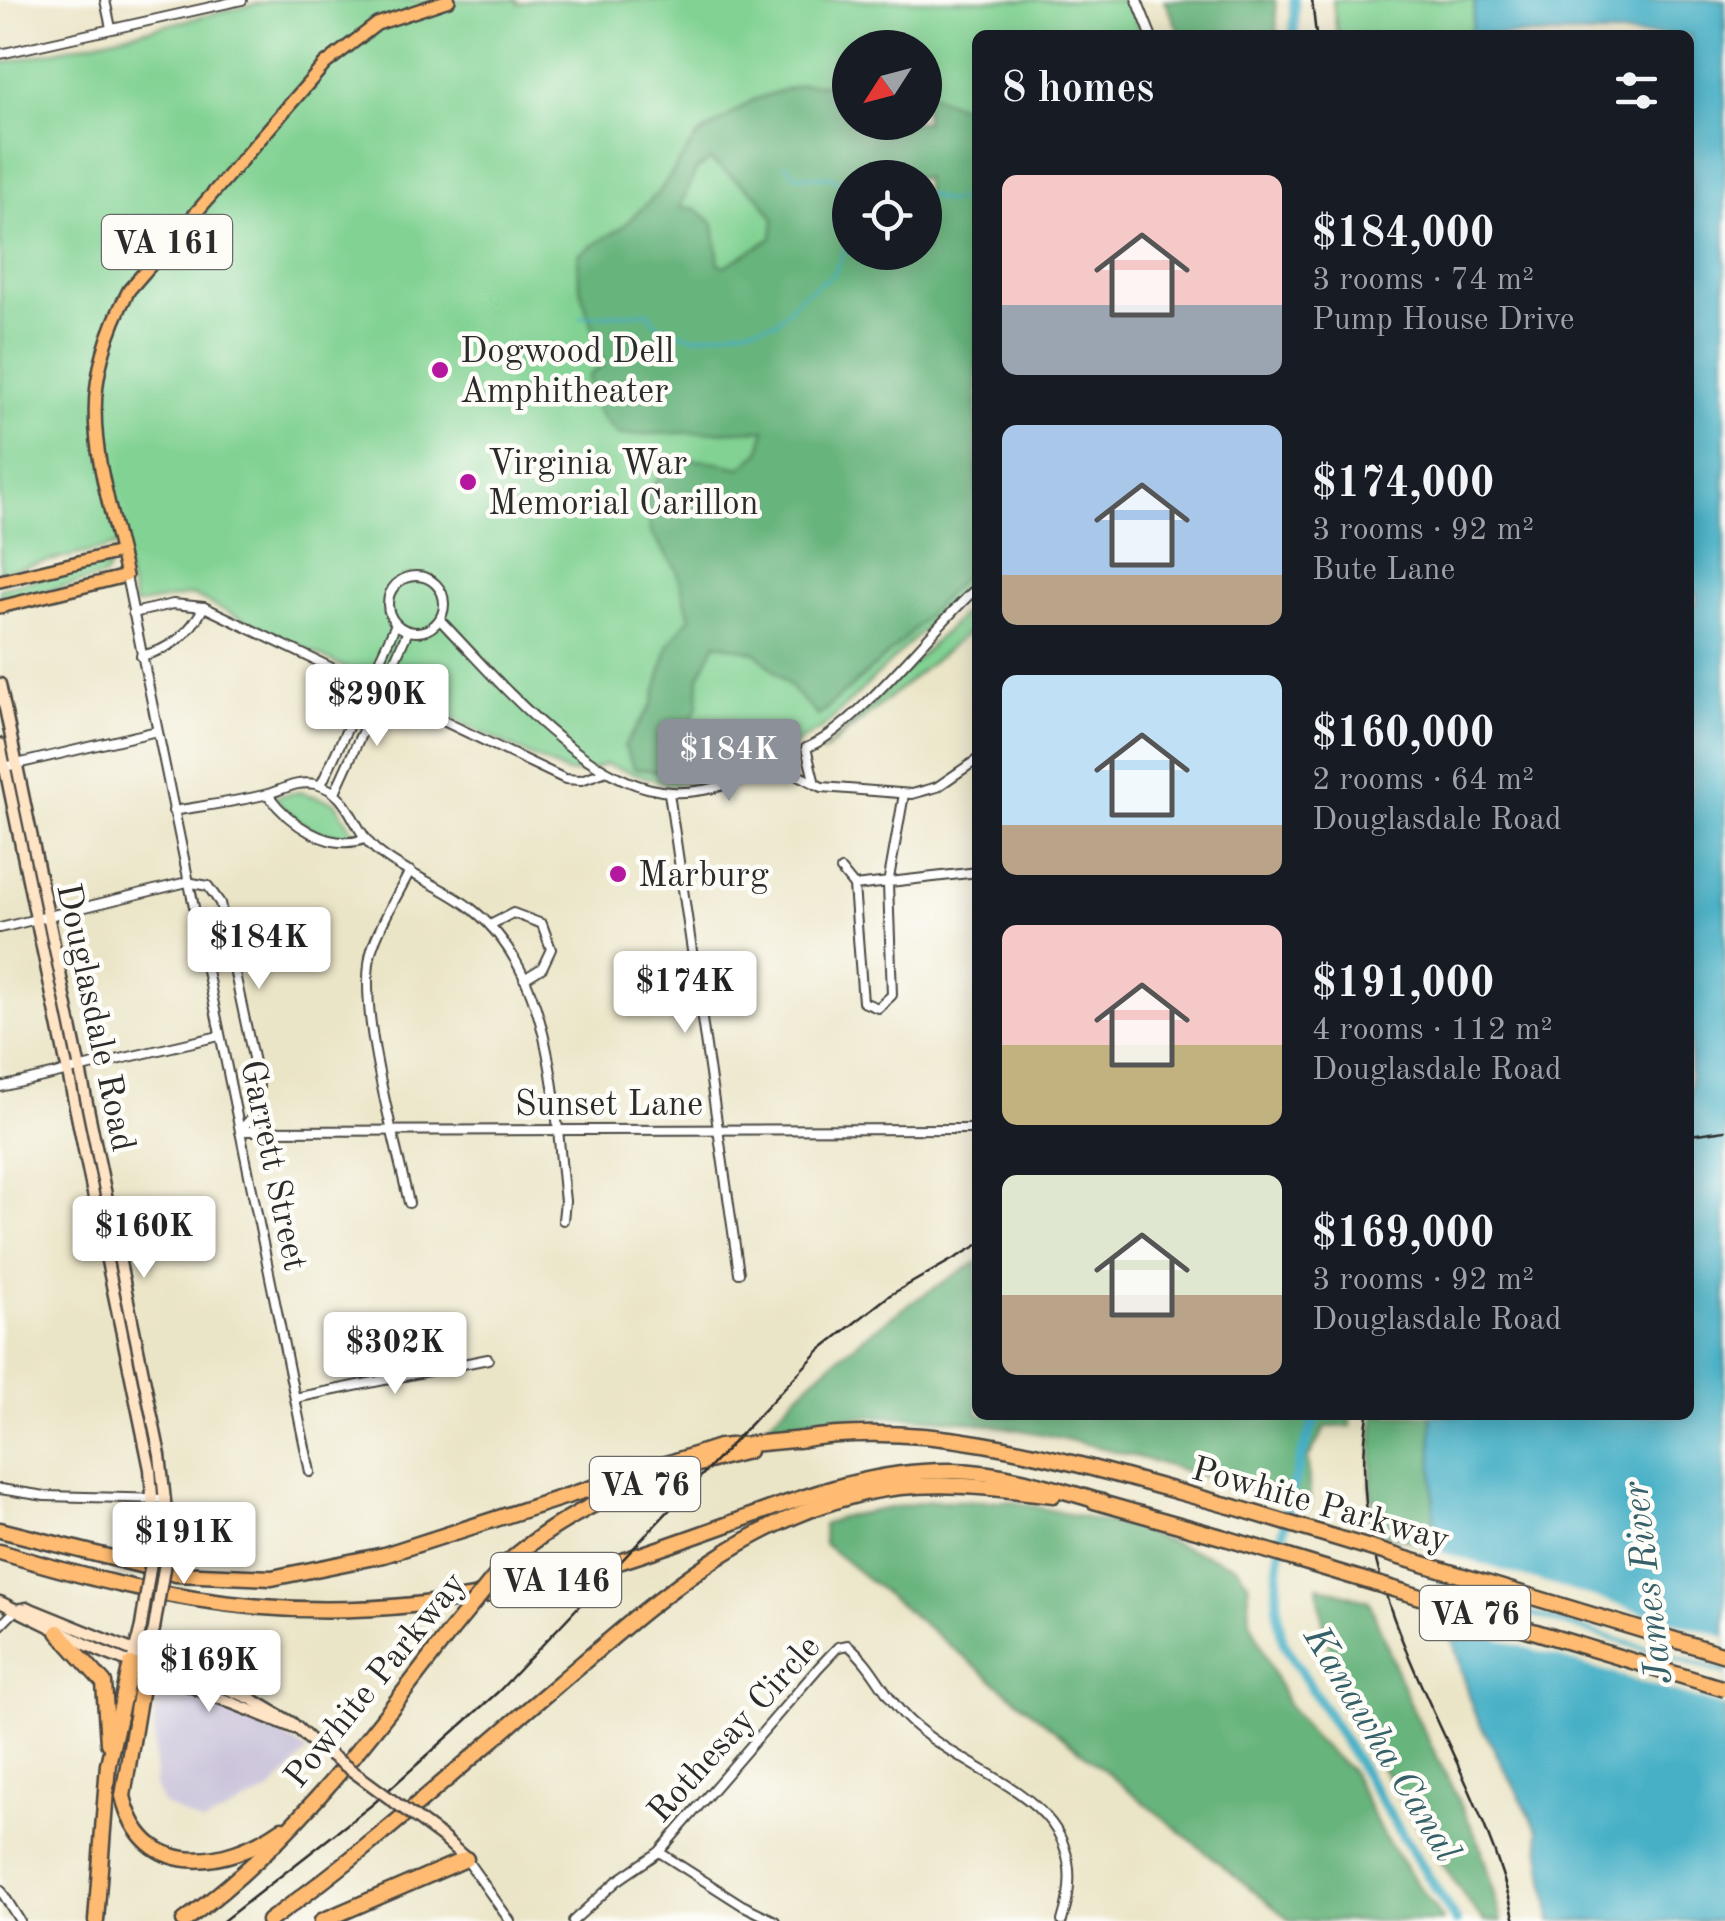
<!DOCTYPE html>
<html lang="en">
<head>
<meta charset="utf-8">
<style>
  :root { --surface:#171b24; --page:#242831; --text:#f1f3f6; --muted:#9ea1a6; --accent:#8c9099 }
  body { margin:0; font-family:"Old Standard TT",serif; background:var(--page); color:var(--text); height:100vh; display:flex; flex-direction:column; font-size:38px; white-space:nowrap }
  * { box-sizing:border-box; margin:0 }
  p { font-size:32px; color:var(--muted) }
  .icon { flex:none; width:55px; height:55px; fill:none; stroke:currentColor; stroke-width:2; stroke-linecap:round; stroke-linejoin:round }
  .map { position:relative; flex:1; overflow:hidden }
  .side { position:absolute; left:972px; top:30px; width:722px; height:1390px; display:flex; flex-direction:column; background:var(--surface); border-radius:15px; box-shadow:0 5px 25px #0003 }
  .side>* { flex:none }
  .needle { width:65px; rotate:234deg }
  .controls { position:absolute; left:832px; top:30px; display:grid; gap:20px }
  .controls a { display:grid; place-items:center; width:110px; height:110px; border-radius:50%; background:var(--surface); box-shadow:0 5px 25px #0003; font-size:50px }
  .price { position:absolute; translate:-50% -85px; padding:0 22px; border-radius:10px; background:#fff; color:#222; font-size:32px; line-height:65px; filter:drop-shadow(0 2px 5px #0008) }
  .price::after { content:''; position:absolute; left:50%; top:60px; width:30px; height:22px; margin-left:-15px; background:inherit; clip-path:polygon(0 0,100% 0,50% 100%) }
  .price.current { background:var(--accent); color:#fff }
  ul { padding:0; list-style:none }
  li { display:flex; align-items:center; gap:30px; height:250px; padding:0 30px }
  li span { display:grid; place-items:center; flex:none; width:280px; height:200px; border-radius:15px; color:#555 }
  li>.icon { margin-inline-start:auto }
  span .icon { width:120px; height:120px; fill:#fffc; stroke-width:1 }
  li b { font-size:42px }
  h2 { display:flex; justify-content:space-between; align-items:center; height:120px; padding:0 30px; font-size:42px }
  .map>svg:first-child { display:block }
</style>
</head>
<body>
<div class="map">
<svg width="1725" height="1921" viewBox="0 0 1725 1921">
  <rect width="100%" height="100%" fill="#fdfcf7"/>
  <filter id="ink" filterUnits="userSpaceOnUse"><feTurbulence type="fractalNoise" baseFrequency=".01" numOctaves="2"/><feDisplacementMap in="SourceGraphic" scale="20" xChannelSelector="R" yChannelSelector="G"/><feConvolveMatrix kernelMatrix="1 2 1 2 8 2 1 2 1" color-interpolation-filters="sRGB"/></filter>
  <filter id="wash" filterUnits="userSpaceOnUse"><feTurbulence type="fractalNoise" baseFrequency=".0048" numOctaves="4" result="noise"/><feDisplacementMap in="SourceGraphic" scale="40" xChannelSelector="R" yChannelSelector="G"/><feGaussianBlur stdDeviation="2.25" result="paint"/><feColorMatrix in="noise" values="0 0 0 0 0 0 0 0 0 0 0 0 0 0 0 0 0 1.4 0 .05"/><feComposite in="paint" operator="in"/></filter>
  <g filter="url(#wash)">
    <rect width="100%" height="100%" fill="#ebe5c7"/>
    <!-- industrial -->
    <polygon fill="#c7c0d9" points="161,1687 255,1718 308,1751 272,1790 203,1824 162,1804 155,1786 154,1715"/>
    <!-- green -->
    <g fill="#81d293" stroke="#567e5f" stroke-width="2.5" fill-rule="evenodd">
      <path d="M273,0H517L518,4L533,0H1128L1142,35H978L977,577L823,728L768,758L724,775L671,785L605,764L588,772L567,773L192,595L135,605L121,545L0,572V64ZM850,48H925V122H850ZM850,178H925V252H850Z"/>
      <polygon points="1333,0 1475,0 1471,35 1337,35"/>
      <polygon points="99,564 109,569 104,577 0,602 0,588"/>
      <polygon points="977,600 977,625 821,754 957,620"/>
      <path d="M299,792L335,802L357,838C322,839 296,824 274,797Z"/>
    </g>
    <!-- forest -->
    <g fill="#68b47d" stroke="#4a7054" stroke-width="2.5" fill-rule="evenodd">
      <polygon points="1164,0 1275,0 1277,35 1181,35"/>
      <path d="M802,84H850V122H925V92L977,113V562L901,643L818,716L757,653L716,643L699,677L698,707L682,735V775L634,768L624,746L652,705L669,644L690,617L677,570L651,533L645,497C678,448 690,458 741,468L760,452L765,430L619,435C598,417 590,403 588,376L602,366C597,327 573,292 579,254L621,228L660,191L695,139L753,100ZM710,160L758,196L774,219L772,238L725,266L719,264L714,224L696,209L680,207L696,170ZM850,178H925V252H850Z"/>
      <path d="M977,1262L978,1415H1351V1426L1326,1427L1308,1458L1310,1508C1132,1456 950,1388 763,1429C827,1360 896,1309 977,1262Z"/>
      <polygon points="1374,1415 1431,1415 1436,1549 1376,1531 1371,1487"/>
      <polygon points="930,1501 1010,1501 1131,1528 1236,1566 1248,1582 1250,1620 1286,1702 1315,1739 1351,1771 1382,1833 1443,1921 1291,1921 824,1544 823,1525 840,1517"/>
      <path d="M1318,1586L1369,1601L1409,1701L1480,1844L1501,1921H1484L1466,1899C1404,1805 1328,1701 1318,1586Z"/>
    </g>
    <!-- water -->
    <polygon fill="#47b0c6" stroke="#396e78" stroke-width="2.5" points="1475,0 1725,0 1725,1921 1551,1921 1538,1830 1474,1712 1436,1583 1431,1415 1690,1415 1690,613 1697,599 1690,582 1690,35 1471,35"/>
    <!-- pier -->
    <g fill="#ebe5c7">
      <polygon points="1431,1549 1725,1637 1725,1670 1431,1581"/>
      <polygon points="1432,1587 1725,1675 1725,1707 1442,1622"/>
    </g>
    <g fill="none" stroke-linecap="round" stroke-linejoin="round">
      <!-- stream -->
      <g stroke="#47b0c6" stroke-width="2.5">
        <polyline points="785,164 797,176 830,177 850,186"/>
        <polyline points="925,194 948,202 978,196"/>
        <polyline points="580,317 647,312 657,325 694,337 777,322 799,297 834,274 850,238"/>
      </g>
      <!-- canal -->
      <g stroke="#47b0c6" stroke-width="10">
        <polyline points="1294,0 1294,35"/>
        <path d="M1317,1415C1292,1473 1264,1584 1284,1644L1456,1921"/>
      </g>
    </g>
  </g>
  <g filter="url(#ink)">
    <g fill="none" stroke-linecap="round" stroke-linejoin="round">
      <defs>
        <g id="street">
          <polyline points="105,0 111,28"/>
          <polyline points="1137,0 1151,35"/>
          <polyline points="0,54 242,0"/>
          <polyline points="126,576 310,1472"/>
          <circle cx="416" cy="604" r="28"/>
          <polyline points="133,613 173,604 204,607 565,779 581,780 604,772"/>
          <path d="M440,620C496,678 586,788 672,792C709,794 743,780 775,764L822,787L912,794L937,787L978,759"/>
          <path d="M141,656C172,649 189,634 204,607"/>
          <polyline points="0,768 157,731"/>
          <path d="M815,784L806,748C857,728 930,629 978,587"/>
          <polyline points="321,785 396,624"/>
          <polyline points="335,792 408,631"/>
          <polyline points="669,793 739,1273"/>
          <polyline points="904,794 888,884 892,995 878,1008 863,1002 854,886 978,872"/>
          <path d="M268,795C289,823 327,852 365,839"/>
          <path d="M173,811C203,806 234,802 264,795C281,791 296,780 315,784C351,792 351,828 375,849C404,874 442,885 472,909C555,974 554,1106 565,1201L563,1220"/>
          <polyline points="841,870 854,886"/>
          <polyline points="490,925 513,913 542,924 551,949 542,968 524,979"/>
          <polyline points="0,928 187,882 208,886 220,903 259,1086 258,1110 240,1131"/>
          <polyline points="0,1087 219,1036"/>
          <polyline points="240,1131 978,1129"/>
          <path d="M409,1203C396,1143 355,1004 372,949C381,922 397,896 410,871"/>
          <polyline points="295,1398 488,1359"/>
          <polyline points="0,1489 45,1496 166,1499"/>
          <polyline points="0,1626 16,1610"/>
          <polyline points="659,1852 742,1905 775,1921"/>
          <polyline points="466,1859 510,1921"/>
          <polyline points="0,1889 20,1921"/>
          <path d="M573,1921L617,1881L659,1852L819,1667L838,1647L848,1645C874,1666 886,1700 911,1722C979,1784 1101,1798 1062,1921"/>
        </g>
        <g id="secondary">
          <polyline points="0,684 160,1455 169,1538"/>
          <polyline points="0,744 150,1469 155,1537"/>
          <polyline points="0,1602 98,1650 295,1728"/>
          <polyline points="16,1610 28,1608 250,1698 292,1723 309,1739"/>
          <polyline points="133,1658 141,1626"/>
          <polyline points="145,1663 154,1629"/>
          <polyline points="442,1837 466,1859"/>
        </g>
        <g id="primary">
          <polyline points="0,581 120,552"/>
          <path d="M0,607L126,576C101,463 70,400 129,290L325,64L377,24L449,0"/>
        </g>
        <g id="highway">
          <path d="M798,1440C940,1415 1098,1471 1234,1507"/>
          <polyline points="1094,1501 1225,1538"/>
          <polyline points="0,1530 176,1574 272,1578 384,1555 719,1447 804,1439"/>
          <path d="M0,1552C185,1608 324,1629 516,1589C582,1576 648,1553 712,1530C791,1502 867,1469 954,1471C1005,1472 1053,1488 1102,1502"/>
          <path d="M503,1567C568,1506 661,1471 748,1451"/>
          <polyline points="58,1632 104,1683 108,1743"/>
          <path d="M144,1669L123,1796C143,1881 225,1869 282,1829"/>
          <polyline points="96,1921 108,1764 131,1664"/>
          <path d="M184,1921C293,1842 369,1737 450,1632"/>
          <path d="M269,1921C370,1849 463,1764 558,1684C652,1604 740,1522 864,1493C928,1479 990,1487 1053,1495"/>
          <polyline points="322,1921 466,1859"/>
        </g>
      </defs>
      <!-- street casing -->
      <use href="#street" stroke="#484742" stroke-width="12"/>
      <!-- secondary casing -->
      <use href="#secondary" stroke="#484742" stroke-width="15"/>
      <!-- primary casing -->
      <use href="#primary" stroke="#484742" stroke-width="16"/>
      <!-- highway casing -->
      <use href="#highway" stroke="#484742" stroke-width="19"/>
      <!-- street -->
      <use href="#street" stroke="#fff" stroke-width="8"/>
      <!-- secondary -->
      <use href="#secondary" stroke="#ffe4c6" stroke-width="10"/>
      <!-- primary -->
      <use href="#primary" stroke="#febb71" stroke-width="11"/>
      <!-- highway -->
      <use href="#highway" stroke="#febb71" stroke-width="14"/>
      <!-- rail -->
      <g stroke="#2b2b2b" stroke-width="2.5">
        <polyline points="1312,0 1316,35"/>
        <polyline points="1690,1135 1725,1130"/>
        <path d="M1368,1415C1339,1603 1476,1747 1515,1921"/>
        <polyline points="223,1921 373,1804 499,1691 820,1350 890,1295 978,1245"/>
      </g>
      <defs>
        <g id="secondary-bridge">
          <polyline points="141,1626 155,1537"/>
          <polyline points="154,1629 169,1538"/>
          <polyline points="309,1739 442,1837"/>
        </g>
        <g id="highway-bridge">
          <polyline points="1234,1507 1725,1655"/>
          <polyline points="1225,1538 1725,1689"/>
          <polyline points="450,1632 503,1567"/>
        </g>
      </defs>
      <!-- secondary-bridge casing -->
      <use href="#secondary-bridge" stroke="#484742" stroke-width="15" stroke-linecap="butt"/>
      <!-- highway-bridge casing -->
      <use href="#highway-bridge" stroke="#484742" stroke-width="19" stroke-linecap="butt"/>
      <!-- secondary-bridge -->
      <use href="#secondary-bridge" stroke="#ffe4c6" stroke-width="10"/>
      <!-- highway-bridge -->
      <use href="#highway-bridge" stroke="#febb71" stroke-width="14"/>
    </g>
  </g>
  <!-- markers -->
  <g fill="#b5179e" stroke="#fdfcf7" stroke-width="4">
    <circle cx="440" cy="370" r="10"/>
    <circle cx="468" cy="482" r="10"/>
    <circle cx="618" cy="874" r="10"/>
  </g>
  <g text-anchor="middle" stroke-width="9" stroke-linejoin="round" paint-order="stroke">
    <!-- shield labels -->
    <g fill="#fdfcf7" stroke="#6a6a68" stroke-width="2.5">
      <rect x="102" y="215" width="130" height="54" rx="8"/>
      <rect x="590" y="1457" width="110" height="54" rx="8"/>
      <rect x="491" y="1553" width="130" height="54" rx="8"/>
      <rect x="1420" y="1586" width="110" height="54" rx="8"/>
    </g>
    <g font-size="32" font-weight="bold" fill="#2b2b2b">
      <text x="167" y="253">VA 161</text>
      <text x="645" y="1495">VA 76</text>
      <text x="556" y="1591">VA 146</text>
      <text x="1475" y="1624">VA 76</text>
    </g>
    <!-- poi labels -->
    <g font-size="35" fill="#2b2b2b" stroke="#fdfcf7" text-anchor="start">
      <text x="460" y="362">Dogwood Dell<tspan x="460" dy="40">Amphitheater</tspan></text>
      <text x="488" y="474">Virginia War<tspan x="488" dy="40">Memorial Carillon</tspan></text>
      <text x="638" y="886">Marburg</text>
    </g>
    <!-- street labels -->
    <g font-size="35" fill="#2b2b2b" stroke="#fdfcf7">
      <text transform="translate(97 1017) rotate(78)" y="12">Douglasdale Road</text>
      <text x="609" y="1115">Sunset Lane</text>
      <text transform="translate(275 1165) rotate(78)" y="12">Garrett Street</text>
      <text transform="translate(1321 1503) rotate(16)" y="12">Powhite Parkway</text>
      <text transform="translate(374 1679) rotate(-51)" y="12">Powhite Parkway</text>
      <text transform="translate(733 1728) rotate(-48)" y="12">Rothesay Circle</text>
    </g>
    <!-- water labels -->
    <g font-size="38" font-style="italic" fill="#366069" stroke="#fdfcf7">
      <text transform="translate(1646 1583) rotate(-97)" y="13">James River</text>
      <text transform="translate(1383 1743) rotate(59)" y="13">Kanawha Canal</text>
    </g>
  </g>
</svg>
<div class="controls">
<a><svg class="needle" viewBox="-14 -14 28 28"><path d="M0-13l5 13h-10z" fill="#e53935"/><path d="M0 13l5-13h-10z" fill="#9ea1a6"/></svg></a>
<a><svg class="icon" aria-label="locate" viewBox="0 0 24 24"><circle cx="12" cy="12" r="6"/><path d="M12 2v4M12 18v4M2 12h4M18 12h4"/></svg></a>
</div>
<b class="price" style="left:377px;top:749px">$290K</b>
<b class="price current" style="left:729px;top:804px">$184K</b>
<b class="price" style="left:259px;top:992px">$184K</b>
<b class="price" style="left:685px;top:1036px">$174K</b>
<b class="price" style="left:144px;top:1281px">$160K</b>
<b class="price" style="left:395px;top:1397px">$302K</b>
<b class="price" style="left:184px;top:1587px">$191K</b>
<b class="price" style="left:209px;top:1715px">$169K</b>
<section class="side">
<h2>8 homes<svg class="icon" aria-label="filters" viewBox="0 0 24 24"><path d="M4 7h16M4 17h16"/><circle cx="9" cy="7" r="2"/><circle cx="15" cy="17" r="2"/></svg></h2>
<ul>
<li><span style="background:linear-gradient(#f6c9c9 65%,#9aa5b1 0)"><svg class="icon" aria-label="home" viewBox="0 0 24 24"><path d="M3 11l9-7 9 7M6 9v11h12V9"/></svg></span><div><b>$184,000</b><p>3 rooms · 74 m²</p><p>Pump House Drive</p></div></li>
<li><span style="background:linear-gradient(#a9c7e8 75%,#b9a48a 0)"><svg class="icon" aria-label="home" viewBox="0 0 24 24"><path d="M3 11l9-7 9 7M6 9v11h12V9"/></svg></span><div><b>$174,000</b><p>3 rooms · 92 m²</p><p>Bute Lane</p></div></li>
<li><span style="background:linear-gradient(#bfe0f5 75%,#b9a48a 0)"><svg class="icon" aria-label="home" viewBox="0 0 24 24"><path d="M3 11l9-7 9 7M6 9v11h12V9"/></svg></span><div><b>$160,000</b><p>2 rooms · 64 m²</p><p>Douglasdale Road</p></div></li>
<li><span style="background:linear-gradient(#f6c9c9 60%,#c2b280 0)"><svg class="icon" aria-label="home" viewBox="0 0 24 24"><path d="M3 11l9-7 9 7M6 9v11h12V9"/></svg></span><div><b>$191,000</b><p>4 rooms · 112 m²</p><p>Douglasdale Road</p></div></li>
<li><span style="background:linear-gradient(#dfe7d0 60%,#b9a48a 0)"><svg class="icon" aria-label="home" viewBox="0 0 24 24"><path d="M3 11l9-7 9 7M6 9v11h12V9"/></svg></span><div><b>$169,000</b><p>3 rooms · 92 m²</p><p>Douglasdale Road</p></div></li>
</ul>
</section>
</div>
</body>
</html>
